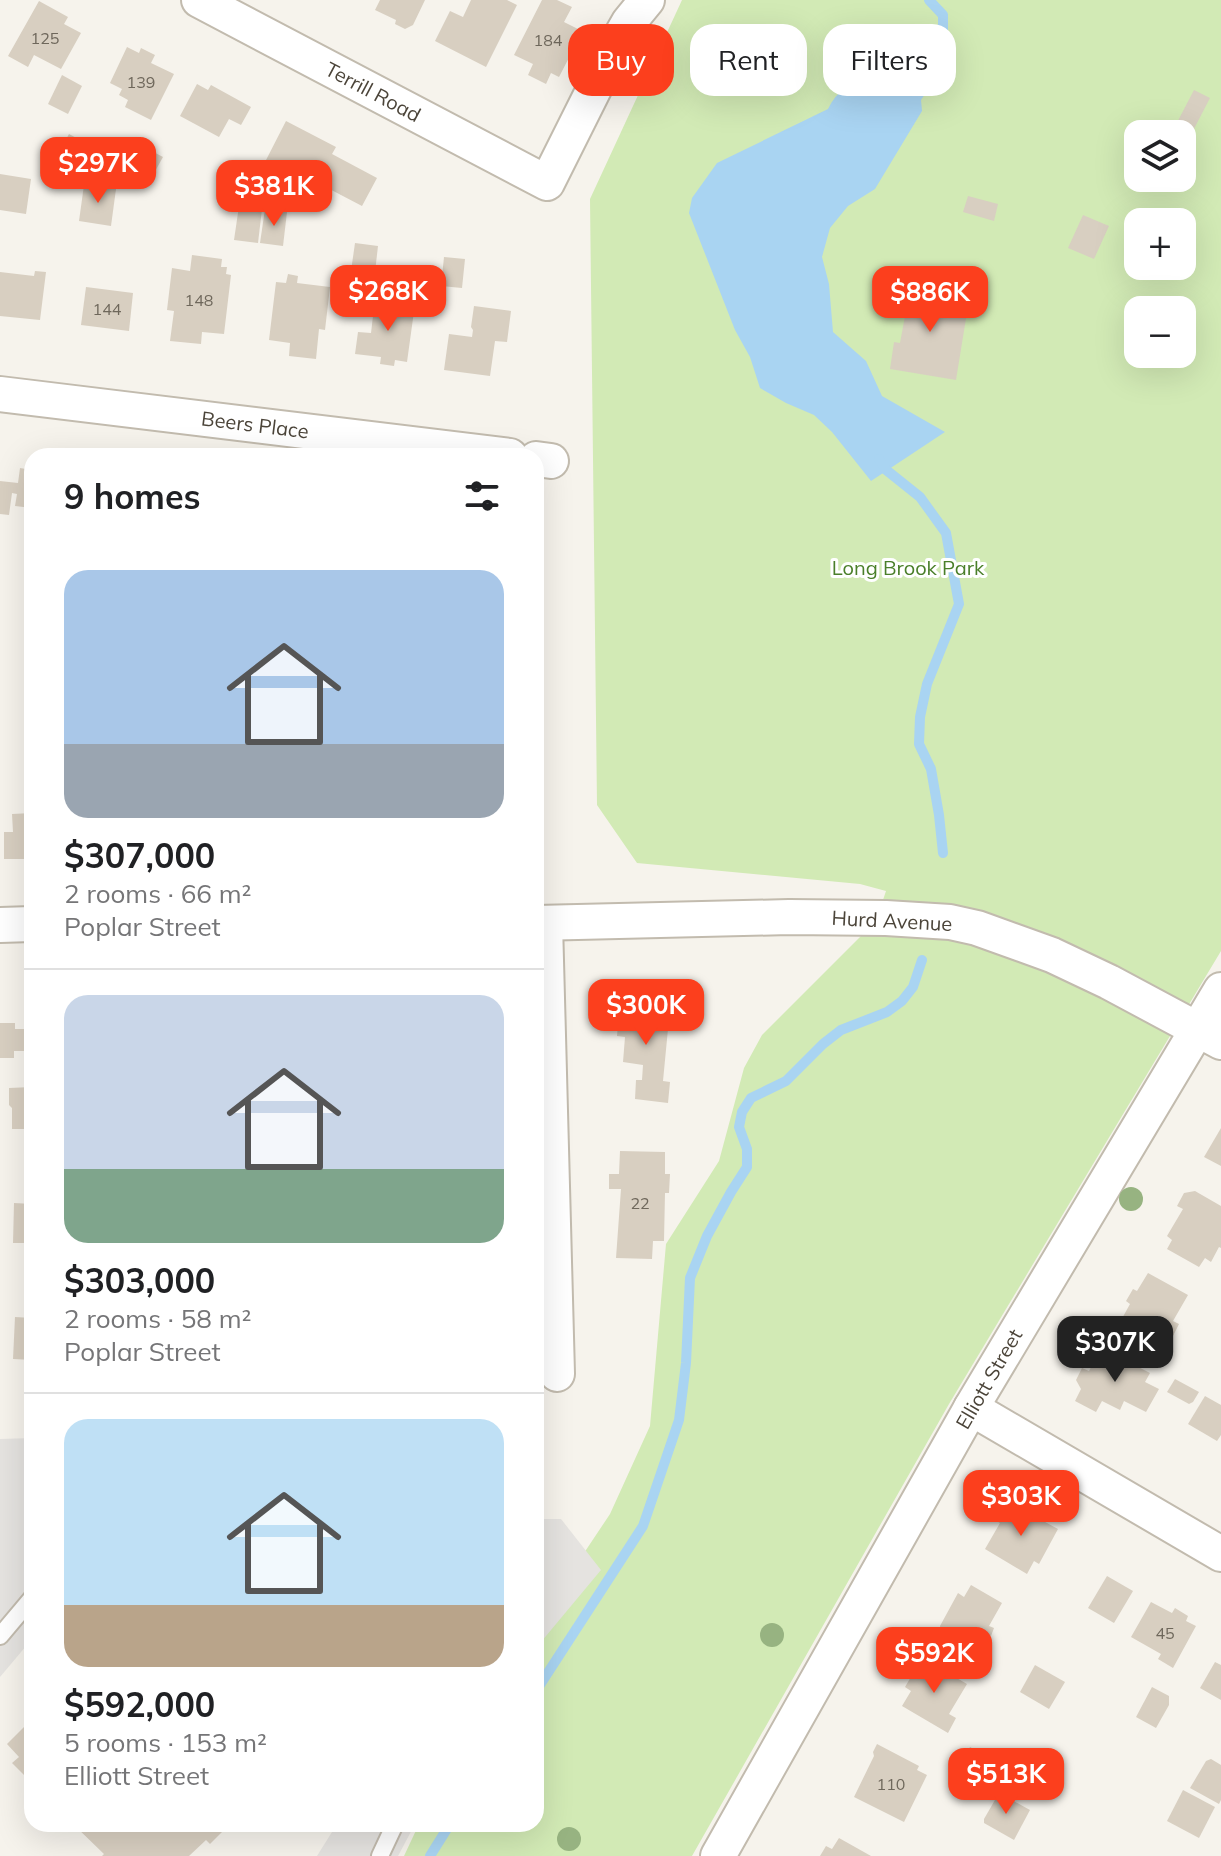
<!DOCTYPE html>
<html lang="en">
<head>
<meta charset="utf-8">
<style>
  :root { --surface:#fff; --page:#f6f6f6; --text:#202124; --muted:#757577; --line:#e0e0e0; --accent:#fc3f1d }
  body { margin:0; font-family:Mulish,sans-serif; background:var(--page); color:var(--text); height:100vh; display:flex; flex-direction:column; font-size:30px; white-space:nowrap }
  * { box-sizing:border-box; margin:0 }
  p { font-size:26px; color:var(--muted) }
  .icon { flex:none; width:44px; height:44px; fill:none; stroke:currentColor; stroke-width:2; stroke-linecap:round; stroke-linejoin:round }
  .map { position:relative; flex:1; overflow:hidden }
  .side { position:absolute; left:24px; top:448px; width:520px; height:1384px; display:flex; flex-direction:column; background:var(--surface); border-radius:24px; box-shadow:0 8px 32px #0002 }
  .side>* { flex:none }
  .top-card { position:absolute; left:568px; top:24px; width:532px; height:72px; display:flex; gap:16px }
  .tools { position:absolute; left:1124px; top:120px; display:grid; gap:16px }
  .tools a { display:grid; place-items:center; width:72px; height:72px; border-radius:16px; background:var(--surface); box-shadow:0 8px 32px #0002; font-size:40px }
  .price { position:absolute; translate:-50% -68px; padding:0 18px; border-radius:16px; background:var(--accent); color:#fff; font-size:26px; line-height:52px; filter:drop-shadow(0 2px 4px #0008) }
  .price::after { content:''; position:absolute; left:50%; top:48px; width:24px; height:18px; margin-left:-12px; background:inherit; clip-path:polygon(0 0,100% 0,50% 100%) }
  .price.selected { background:#222; color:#fff }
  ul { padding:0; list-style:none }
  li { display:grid; align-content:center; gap:16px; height:424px; padding:0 40px }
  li+li { border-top:2px solid var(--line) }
  li span { display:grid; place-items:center; height:248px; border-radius:24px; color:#555 }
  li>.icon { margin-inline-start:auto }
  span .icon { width:144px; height:144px; fill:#fffc; stroke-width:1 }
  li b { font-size:34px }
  h2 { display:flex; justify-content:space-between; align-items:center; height:96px; padding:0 40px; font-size:34px }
  .tag { padding:0 28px; border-radius:24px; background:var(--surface); box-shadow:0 8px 32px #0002; font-size:28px; line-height:72px }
  .tag.selected { background:var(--accent); color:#fff }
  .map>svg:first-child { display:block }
</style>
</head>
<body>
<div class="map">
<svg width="1221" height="1856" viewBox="0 0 1221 1856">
  <rect width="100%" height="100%" fill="#f6f3ec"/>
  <!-- green -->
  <path fill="#d2eab5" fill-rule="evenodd" d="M682,0H1221V951L949,1404L692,1856H404L419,1824H536V1625L610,1514L650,1426L666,1244L719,1161L744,1068L762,1035L876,921L886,891L860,884L637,863L597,805L590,199ZM1138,134H1182V178H1138ZM1138,222H1182V266H1138ZM1138,310H1182V354H1138Z"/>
  <!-- parking -->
  <g fill="#e5e3e0">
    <polygon points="32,1438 32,1639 0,1677 0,1439"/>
    <polygon points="536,1519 561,1519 601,1570 536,1648"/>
    <polygon points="337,1824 415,1824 398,1856 317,1856"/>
  </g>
  <!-- water -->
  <path fill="#a9d4f2" d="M919,66L939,73L921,100L922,111L875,189L848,206L830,228L822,257L829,284L833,332L866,361L882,396L945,432L871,481L832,432L814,415L786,403L760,388L750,357L735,330L689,213L692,198L717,163L828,109C845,74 884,70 919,66Z"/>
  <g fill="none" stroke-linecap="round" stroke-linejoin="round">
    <!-- stream -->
    <g stroke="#a9d4f2" stroke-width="10">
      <polyline points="921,79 943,43 943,15 929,0"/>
      <polyline points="879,459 885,469 920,497 946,533 959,604 927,684 920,717 919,744 931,769 939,815 943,853"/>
      <polyline points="536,1691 643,1526 679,1420 686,1363 690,1278 707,1236 731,1192 747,1167 747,1149 739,1127 742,1112 751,1098 786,1081 823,1044 841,1030 887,1012 902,1001 913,987 922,960"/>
      <polyline points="430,1856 450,1824"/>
    </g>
  </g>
  <!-- building -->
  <g fill="#d8cfc1">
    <polygon points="380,0 425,0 413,25 405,29 395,24 396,20 375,10"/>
    <polygon points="471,0 507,0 517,5 486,67 435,41 450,11 463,17"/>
    <polygon points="542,0 557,0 572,7 564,22 578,29 569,48 573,50 559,77 551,73 546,84 528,75 533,64 514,55"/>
    <polygon points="39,1 68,17 64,24 81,33 61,69 34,55 28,67 8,56"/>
    <polygon points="127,47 139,53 141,48 155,55 151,63 174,74 151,120 125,107 128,100 119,95 122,89 110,83"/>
    <polygon points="62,75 82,86 68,114 48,104"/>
    <polygon points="197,84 208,90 211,85 251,107 241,125 229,119 219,137 180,116"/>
    <polygon points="1194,90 1210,98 1182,152 1182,134 1171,134"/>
    <polygon points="286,121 336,147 332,154 377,178 362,206 318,183 315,188 265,162"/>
    <polygon points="69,134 86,143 71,171 54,162"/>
    <polygon points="144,147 163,157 148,184 130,175"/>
    <polygon points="0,174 31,179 26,214 0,210"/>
    <polygon points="84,185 116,189 111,226 79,221"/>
    <polygon points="968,196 998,204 994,221 963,212"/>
    <polygon points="239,206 262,209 258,243 234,240"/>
    <polygon points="265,209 287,212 283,246 260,243"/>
    <polygon points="1083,215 1109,226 1094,259 1068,248"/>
    <polygon points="355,243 378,246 374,281 350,278"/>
    <polygon points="192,255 222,259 221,267 227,267 226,274 231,275 224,334 202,332 201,344 170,341 174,311 167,310 172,268 190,271"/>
    <polygon points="444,257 465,259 462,288 441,286"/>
    <polygon points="35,271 46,272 40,320 0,316 0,272 34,276"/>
    <polygon points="288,274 298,276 297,283 330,287 325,330 319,329 316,359 289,356 290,343 269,340 276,282 286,283"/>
    <polygon points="86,287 133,293 129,331 81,325"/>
    <polygon points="903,288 969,300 956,380 890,369 894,342 900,343 905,316 898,315"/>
    <polygon points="375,299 415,304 407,362 395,360 394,366 380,364 381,357 355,354 358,332 371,333"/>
    <polygon points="474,306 511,311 507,342 495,341 490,376 444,370 449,334 472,337 473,330 471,327"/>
    <polygon points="20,468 32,470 32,508 15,506 17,494 12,493 9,515 0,514 0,481 18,483"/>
    <polygon points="32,813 32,859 4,859 4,832 13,832 12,814"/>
    <polygon points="620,1003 670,1008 663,1081 670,1082 668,1103 635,1099 636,1080 642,1080 643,1065 623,1062 625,1037 617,1036"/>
    <polygon points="27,1009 32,1009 32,1051 14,1051 14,1058 0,1058 0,1023 15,1023 15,1029 27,1029"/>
    <polygon points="32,1087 32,1129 12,1129 12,1108 9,1105 9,1088"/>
    <polygon points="1221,1128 1221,1166 1204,1157"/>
    <polygon points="620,1151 665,1152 665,1174 670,1174 669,1193 665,1193 664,1241 653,1241 652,1259 616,1258 621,1189 609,1189 609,1174 619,1174"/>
    <polygon points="1195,1191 1221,1206 1221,1248 1219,1247 1211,1262 1205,1258 1199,1267 1167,1249 1172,1240 1167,1236 1183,1209 1177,1206 1184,1193"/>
    <polygon points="14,1203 32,1204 32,1243 13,1243"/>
    <polygon points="1148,1273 1188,1295 1173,1321 1179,1324 1172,1338 1166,1335 1160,1346 1154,1343 1148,1355 1128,1344 1134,1332 1119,1324 1130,1304 1126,1301 1133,1289 1137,1291"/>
    <polygon points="15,1317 32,1318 32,1360 13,1359"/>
    <polygon points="1101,1348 1150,1373 1145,1382 1159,1389 1146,1412 1124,1401 1120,1410 1102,1401 1096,1412 1075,1401 1081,1389 1076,1380 1082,1368 1089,1371"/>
    <polygon points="1175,1379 1199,1392 1193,1402 1189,1404 1167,1392"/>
    <polygon points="1205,1396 1221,1405 1221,1435 1217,1441 1188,1424"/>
    <polygon points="1012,1504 1058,1529 1039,1564 1034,1561 1027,1574 985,1549 1000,1523 995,1520 1003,1506"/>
    <polygon points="1107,1576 1133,1591 1114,1623 1088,1608"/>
    <polygon points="971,1585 1002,1603 989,1626 994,1628 991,1636 986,1633 976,1651 941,1631 940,1626 958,1593 964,1597"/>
    <polygon points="1151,1602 1172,1613 1175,1608 1188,1616 1186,1621 1196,1626 1173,1668 1158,1659 1161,1654 1131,1637"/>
    <polygon points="922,1658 967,1684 949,1714 956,1718 948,1733 902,1706 911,1691 905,1687"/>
    <polygon points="1215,1662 1221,1665 1221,1700 1200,1688"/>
    <polygon points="1035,1665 1065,1682 1049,1709 1020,1692"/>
    <polygon points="1152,1687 1169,1696 1169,1705 1156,1728 1136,1717"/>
    <polygon points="32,1719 32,1783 12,1763 19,1757 7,1744"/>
    <polygon points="877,1744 919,1766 917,1770 927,1775 904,1822 854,1797 874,1756 873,1752"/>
    <polygon points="970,1747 997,1762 988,1779 960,1764"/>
    <polygon points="1211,1759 1221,1765 1221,1800 1219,1804 1190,1788 1206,1761"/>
    <polygon points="1183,1790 1215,1807 1199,1838 1167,1821"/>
    <polygon points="999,1793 1030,1810 1014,1840 984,1823 984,1819"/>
    <polygon points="73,1824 230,1824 210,1844 206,1840 189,1856 102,1856 104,1854"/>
    <polygon points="839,1838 871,1856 820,1856 826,1846 832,1849"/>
  </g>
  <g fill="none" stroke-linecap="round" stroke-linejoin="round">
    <defs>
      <g id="lane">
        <polyline points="0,1636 32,1598"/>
        <polyline points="380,1856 395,1824"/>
      </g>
      <g id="street">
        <polyline points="199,0 547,183 617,43 629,22 647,0"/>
        <polyline points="0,394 510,456"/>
        <polyline points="536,459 551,461"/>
        <polyline points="536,923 789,917 886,918 950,922 977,928 1052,955 1109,982 1221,1042"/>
        <polyline points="545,923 557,1374"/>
        <polyline points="0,925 32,924"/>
        <polyline points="971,1408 1221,1554"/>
        <polyline points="718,1856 971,1408 1221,990"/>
      </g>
    </defs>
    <!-- lane casing -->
    <use href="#lane" stroke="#c2bbae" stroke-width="20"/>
    <!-- street casing -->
    <use href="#street" stroke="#c2bbae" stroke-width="38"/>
    <!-- lane -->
    <use href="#lane" stroke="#fff" stroke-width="16"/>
    <!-- street -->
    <use href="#street" stroke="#fff" stroke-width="34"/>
  </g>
  <!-- trees -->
  <g fill="#97b381">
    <circle cx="1131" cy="1199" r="12"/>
    <circle cx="772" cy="1635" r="12"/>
    <circle cx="569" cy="1839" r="12"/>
  </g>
  <g text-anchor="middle" stroke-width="6" stroke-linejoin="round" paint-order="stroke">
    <!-- number labels -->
    <g font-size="16" fill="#6e675b">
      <text x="45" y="44">125</text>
      <text x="548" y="46">184</text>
      <text x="141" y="88">139</text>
      <text x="199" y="306">148</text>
      <text x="107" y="315">144</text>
      <text x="640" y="1209">22</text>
      <text x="1165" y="1639">45</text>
      <text x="891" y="1790">110</text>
    </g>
    <!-- street labels -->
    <g font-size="20" fill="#4b4439" stroke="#fff">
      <text transform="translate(373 92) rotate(28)" y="7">Terrill Road</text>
      <text transform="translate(255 425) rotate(7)" y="7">Beers Place</text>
      <text transform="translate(892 921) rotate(3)" y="7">Hurd Avenue</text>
      <text transform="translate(989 1379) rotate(-60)" y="7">Elliott Street</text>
    </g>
    <!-- park labels -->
    <g font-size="20" fill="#4a7f2a" stroke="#fff">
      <text x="908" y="575">Long Brook Park</text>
    </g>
  </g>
</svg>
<div class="tools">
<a><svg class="icon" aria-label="layers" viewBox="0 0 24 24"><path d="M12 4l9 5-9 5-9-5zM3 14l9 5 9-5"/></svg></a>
<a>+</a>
<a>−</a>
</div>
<b class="price" style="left:98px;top:205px">$297K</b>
<b class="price" style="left:274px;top:228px">$381K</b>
<b class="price" style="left:388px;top:333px">$268K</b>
<b class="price" style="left:930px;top:334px">$886K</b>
<b class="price" style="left:646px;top:1047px">$300K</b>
<b class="price selected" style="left:1115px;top:1384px">$307K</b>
<b class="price" style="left:1021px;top:1538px">$303K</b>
<b class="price" style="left:934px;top:1695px">$592K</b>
<b class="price" style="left:1006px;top:1816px">$513K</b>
<div class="top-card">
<a class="tag selected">Buy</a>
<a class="tag">Rent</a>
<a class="tag">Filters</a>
</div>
<section class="side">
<h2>9 homes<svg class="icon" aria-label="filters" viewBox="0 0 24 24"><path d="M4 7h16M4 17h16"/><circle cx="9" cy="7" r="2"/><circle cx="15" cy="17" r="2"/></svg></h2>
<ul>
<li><span style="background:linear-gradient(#a9c7e8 70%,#9aa5b1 0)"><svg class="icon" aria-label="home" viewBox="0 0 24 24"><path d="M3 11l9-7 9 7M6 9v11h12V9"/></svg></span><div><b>$307,000</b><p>2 rooms · 66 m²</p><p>Poplar Street</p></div></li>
<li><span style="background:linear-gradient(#c9d6e8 70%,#7fa58c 0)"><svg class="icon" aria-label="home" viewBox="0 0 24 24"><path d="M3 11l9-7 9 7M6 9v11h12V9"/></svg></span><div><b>$303,000</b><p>2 rooms · 58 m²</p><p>Poplar Street</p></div></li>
<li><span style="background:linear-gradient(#bfe0f5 75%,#b9a48a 0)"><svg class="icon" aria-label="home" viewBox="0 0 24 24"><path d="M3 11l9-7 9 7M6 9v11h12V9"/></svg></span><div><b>$592,000</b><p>5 rooms · 153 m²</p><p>Elliott Street</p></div></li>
</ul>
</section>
</div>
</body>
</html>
